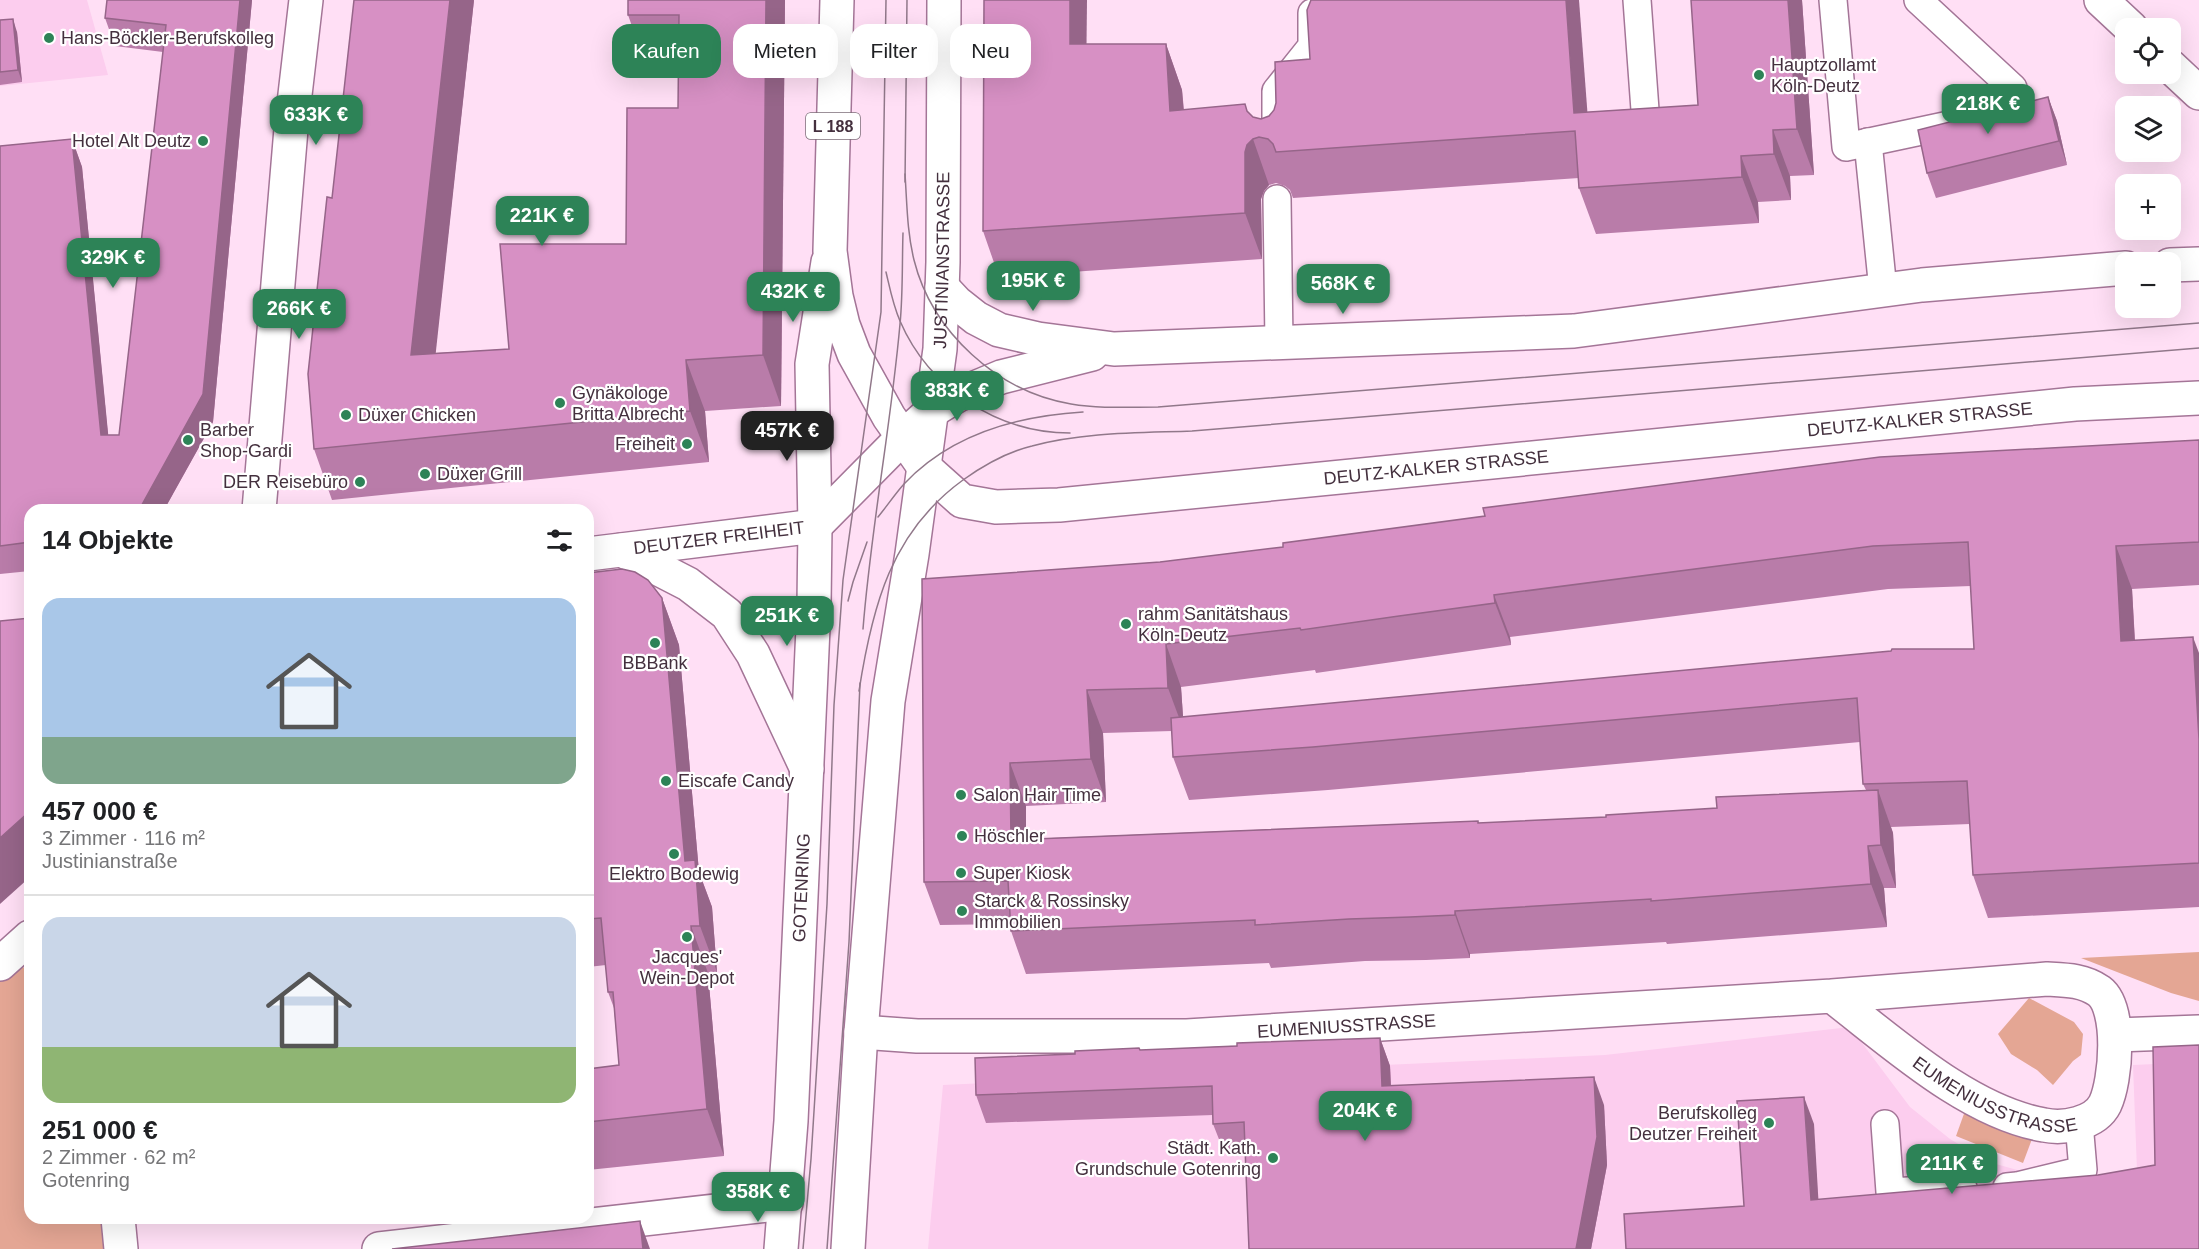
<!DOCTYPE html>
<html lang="de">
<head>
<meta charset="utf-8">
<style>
  :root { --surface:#fff; --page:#f2f2f2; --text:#202124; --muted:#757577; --line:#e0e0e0; --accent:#2d8357 }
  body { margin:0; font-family:Helvetica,sans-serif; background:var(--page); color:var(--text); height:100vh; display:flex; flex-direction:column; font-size:22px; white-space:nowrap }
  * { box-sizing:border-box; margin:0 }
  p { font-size:20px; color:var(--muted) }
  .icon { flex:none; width:33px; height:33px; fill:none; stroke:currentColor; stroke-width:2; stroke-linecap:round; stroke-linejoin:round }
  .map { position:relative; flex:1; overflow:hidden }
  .drawer { position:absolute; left:24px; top:504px; width:570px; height:720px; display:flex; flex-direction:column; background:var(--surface); border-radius:18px; box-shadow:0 6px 24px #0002 }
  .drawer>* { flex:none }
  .guide { position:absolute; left:612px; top:24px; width:570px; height:54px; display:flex; gap:12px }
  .fabs { position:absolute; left:2115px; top:18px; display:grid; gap:12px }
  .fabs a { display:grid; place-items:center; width:66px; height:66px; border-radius:12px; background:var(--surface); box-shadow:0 6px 24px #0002; font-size:30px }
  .price { position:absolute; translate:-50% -51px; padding:0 14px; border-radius:12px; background:var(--accent); color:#fff; font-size:20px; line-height:39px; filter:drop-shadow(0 2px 3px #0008) }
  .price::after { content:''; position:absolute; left:50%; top:36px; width:18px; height:14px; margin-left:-9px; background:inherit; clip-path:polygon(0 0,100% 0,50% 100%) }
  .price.active { background:#222; color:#fff }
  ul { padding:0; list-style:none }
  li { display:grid; align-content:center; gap:12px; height:318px; padding:0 18px }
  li+li { border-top:2px solid var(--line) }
  li span { display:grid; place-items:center; height:186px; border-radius:18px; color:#555 }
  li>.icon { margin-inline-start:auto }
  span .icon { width:108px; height:108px; fill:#fffc; stroke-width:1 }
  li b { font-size:26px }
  h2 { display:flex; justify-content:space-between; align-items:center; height:72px; padding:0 18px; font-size:26px }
  .chip { padding:0 21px; border-radius:18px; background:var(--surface); box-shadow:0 6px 24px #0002; font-size:21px; line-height:54px }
  .chip.active { background:var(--accent); color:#fff }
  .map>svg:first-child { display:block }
</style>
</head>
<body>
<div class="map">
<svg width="2199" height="1249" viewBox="0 0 2199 1249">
  <rect width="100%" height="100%" fill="#ffdff5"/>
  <!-- built -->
  <g fill="#fccdee">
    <polygon points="0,0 87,0 108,75 0,86"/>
    <polygon points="1850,1027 1910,1107 1950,1139 1989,1162 2038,1176 2096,1175 2137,1171 2133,1065 2199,1062 2199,1249 928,1249 943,1085 1605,1055"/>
  </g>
  <!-- green -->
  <g fill="#e4a694">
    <polygon points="2199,952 2199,1001 2171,993 2081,958"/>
    <polygon points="21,966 30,971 30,1218 104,1218 104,1249 0,1249 0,978"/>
    <polygon points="2029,998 2074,1022 2083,1034 2081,1055 2073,1061 2053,1085 2037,1070 2011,1054 1998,1034"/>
    <polygon points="1965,1111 2032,1139 2023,1163 1956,1136"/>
  </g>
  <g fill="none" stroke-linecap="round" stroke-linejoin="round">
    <defs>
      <g id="service">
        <polyline points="1637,0 1645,110"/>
        <polyline points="1833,0 1846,147 1954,124"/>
        <polyline points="1918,0 2013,88 2020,110 1991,116"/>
        <polyline points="1276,139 1276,91 1312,46 1312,13"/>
        <polyline points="1868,142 1883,290"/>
        <polyline points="1277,199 1279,343"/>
        <polyline points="1885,1124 1890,1192 1963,1188"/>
        <polyline points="2007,1187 2017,1186 2083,1170 2079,1123"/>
      </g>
      <g id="minor">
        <polyline points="2101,0 2131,28"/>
        <polyline points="2170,66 2199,93"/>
        <polyline points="259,510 291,129 306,0"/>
        <polyline points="622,550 688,584 727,614 753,654 807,769"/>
        <path id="s1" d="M588,554L815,526"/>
        <polyline points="0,964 30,937"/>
        <path id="s2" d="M861,1032L917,1036H1187L1832,996C1892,1042 1968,1112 2044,1125C2063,1129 2095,1124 2105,1104C2116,1081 2122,1008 2099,991C2083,980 2066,980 2047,979L1832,996"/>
        <polyline points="2116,1035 2199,1032"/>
        <polyline points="118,1218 121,1249"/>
        <polyline points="379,1249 786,1203"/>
      </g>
      <g id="secondary">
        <polyline points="2170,265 2199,264"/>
        <polyline points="942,287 957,303 976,318 999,330 1038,339 1114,349 1574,331 1922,285 2126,268"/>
        <polyline points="815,526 903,437 932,411 958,395 1001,377 1092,354"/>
        <path id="s3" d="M781,1249L791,1121L814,605L815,526L812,364L828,262"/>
        <path id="s4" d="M848,1249L861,1032L888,701L912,554L940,349L943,262L944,0"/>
      </g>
      <g id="primary">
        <path id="s5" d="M837,0L830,251L836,296L843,325L854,354L889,417L924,467L962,501L996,507L1059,505L2075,404L2199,398"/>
      </g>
    </defs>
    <!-- service casing -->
    <use href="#service" stroke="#a47597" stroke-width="30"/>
    <!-- minor casing -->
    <use href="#minor" stroke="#a47597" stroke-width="36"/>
    <!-- secondary casing -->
    <use href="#secondary" stroke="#a47597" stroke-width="36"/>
    <!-- primary casing -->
    <use href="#primary" stroke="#a47597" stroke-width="36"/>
    <!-- service -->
    <use href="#service" stroke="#fff" stroke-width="27"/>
    <!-- minor -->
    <use href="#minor" stroke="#fff" stroke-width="33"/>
    <!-- secondary -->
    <use href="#secondary" stroke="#fff" stroke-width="33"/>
    <!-- primary -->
    <use href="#primary" stroke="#fff" stroke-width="33"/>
    <!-- tram -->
    <g stroke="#91788a" stroke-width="1.5">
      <path d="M905,174C907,203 907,232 914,260C932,332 998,392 1071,404C1100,409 1129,407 1158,407L2199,323"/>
      <polyline points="905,182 907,0"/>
      <path d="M886,272C890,289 893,305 900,321C929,388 997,433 1070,433"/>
      <path d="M878,517C887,506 895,494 904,484C951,434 1017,416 1083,412"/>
      <polyline points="848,601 853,582 867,542"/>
      <path d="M863,629C871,527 891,426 900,324C903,294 902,263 903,233"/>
      <path d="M859,691C872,607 891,532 963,480C984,465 1007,452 1032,446C1084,432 1139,433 1192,431L2199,348"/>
      <polyline points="803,1249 811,1159 827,904 834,705 843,580 881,312 886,0"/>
      <polyline points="827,1249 849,942 860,683"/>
    </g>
  </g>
  <!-- wall -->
  <g fill="#b97ca9" fill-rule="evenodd">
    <polygon points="252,0 213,422 164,510 30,510 30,571 0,574 0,146 72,139 82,167 108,435 119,435 163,52 115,46 105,18"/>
    <polygon points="474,0 435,353 509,349 626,244 678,108 678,66 646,65 628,15 785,0 781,406 705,411 709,462 332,500 314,449 332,198"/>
    <polygon points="1802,0 1814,175 1790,176 1791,200 1758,202 1759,223 1596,234 1579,188 1579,178 1293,198 1290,190 1285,186 1276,183 1269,185 1264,191 1261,199 1262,259 999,277 983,231 1087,44 1166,44 1182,90 1184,110 1247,112 1253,117 1261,119 1587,112 1698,105"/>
    <polygon points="0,20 17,32 22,82 0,85"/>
    <polygon points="2048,97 2057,121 2067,165 1936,198 1927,173"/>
    <path d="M2199,440V585L2132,589L2135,640L2199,653V907L1988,918L1973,875L1970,824L1891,827L1893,833L1896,888H1884L1887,927L1667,944L1666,942L1470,954V958L1426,960L1365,961L1271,968L1269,963L1026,974L1011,931L1010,924L940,925L924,882L922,579L1160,562ZM1971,586L1974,649L1183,717L1181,687L1315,670L1316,673L1511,645L1510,637L1888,589ZM1172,731L1173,757L1189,800L1328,790L1860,742L1863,784L1866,790L1717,808L1606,817L1479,823L1478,821L1026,839V806L1106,802L1103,733Z"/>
    <polygon points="662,598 679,645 699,872 712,907 717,972 708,973 724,1156 588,1170 588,1069 619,1065 614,1008 608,992 606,965 588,967 588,824 591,824"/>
    <polygon points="1380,1038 1390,1066 1391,1086 1604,1105 1607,1165 1591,1249 1249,1249 1245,1151 1224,1152 1213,1124 1213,1115 986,1123 976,1095 1075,1054"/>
  </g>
  <!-- shaded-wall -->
  <g fill="#966589">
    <polygon points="240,0 252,0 213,422 164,510 139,510"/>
    <polygon points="450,0 474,0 430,406 411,355"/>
    <polygon points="766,0 785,0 781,406 763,355"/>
    <polygon points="1070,0 1087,0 1086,90 1070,44"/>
    <polygon points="1566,0 1579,0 1591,160 1574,113"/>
    <polygon points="1788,0 1802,0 1814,175 1797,129"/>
    <polygon points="13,19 17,32 22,82 18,70"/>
    <polygon points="1166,44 1182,90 1187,157 1170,111"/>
    <polygon points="2048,97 2057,121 2067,165 2059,141"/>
    <polygon points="1773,130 1790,176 1791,200 1774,154"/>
    <polygon points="72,139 82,167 111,463 101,435"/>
    <polygon points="1253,139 1269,185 1264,191 1261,199 1262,259 1245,213 1245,152 1247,145"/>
    <polygon points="1741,156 1758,202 1759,223 1742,177"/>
    <polygon points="686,360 705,411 709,462 690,411"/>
    <polygon points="2116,546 2132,589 2137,684 2121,641"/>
    <polygon points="1494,595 1510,637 1511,645 1495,603"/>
    <polygon points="662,598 679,645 699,872 712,907 717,972 700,926 685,861"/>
    <polygon points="2193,637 2199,653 2199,739"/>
    <polygon points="1166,644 1181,687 1184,731 1168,688"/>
    <polygon points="1087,690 1103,733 1106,802 1091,759"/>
    <polygon points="1010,763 1026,806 1026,883 1011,840"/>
    <polygon points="1878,790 1893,833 1896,888 1881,845"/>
    <polygon points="30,811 30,877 0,904 0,838"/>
    <polygon points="1868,846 1884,888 1887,927 1871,884"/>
    <polygon points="1455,911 1470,954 1470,958 1455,915"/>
    <polygon points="691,926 708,973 724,1156 707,1109"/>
    <polygon points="1380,1038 1390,1066 1392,1114 1382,1086"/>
    <polygon points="1594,1077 1604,1105 1607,1165 1591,1249 1576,1249"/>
    <polygon points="1804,1097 1814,1124 1820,1227 1811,1200"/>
    <polygon points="640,1221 650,1249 643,1249"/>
  </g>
  <!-- building -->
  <g fill="#d790c4" stroke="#966589" stroke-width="1.5">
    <polygon points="107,0 240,0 203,394 139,510 30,510 30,542 0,546 0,146 72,139 101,435 119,435 166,25 105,18"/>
    <polygon points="354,0 450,0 411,355 509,349 500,244 626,244 627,108 678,108 679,15 628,15 628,0 766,0 763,355 686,360 690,411 314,449 308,374 327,197 332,198"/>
    <polygon points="984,0 1070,0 1070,44 1166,44 1170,111 1245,104 1247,111 1253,117 1261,119 1269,116 1274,110 1276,103 1275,62 1310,59 1307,10 1311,0 1566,0 1574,113 1698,105 1691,0 1788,0 1797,129 1773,130 1774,154 1741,156 1742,177 1579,188 1575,131 1276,152 1273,144 1268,139 1259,137 1253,139 1247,145 1245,152 1245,213 983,231"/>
    <polygon points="13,19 18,70 0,72 0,20"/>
    <polygon points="2048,97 2059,141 1927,173 1918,130"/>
    <polygon points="2199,440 2199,542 2116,546 2121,641 2193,637 2199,739 2199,863 1973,875 1967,781 1863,784 1857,698 1313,747 1173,757 1171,718 1891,651 1892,649 1974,649 1968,542 1873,546 1494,595 1495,603 1399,616 1301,630 1300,628 1166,644 1168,688 1087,690 1091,759 1010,763 1011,840 1478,821 1478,823 1606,817 1606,815 1717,808 1716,797 1878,790 1881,845 1868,846 1871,884 1651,901 1651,899 1455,911 1455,915 1410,917 1349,919 1255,925 1255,920 1011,931 1008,881 924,882 922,579 1160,562 1283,547 1283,543 1485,516 1483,508 1880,457"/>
    <polygon points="622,569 635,572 648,580 662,598 685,861 695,860 700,926 691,926 707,1109 588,1122 588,1069 619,1065 613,992 608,992 601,918 588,919 588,824 591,824 588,795 588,573"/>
    <polygon points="30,618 30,811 0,838 0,621"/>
    <polygon points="1380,1038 1382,1086 1594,1077 1597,1137 1576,1249 1249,1249 1244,1122 1213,1124 1212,1086 976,1095 975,1058 1075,1054 1075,1051 1139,1048 1140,1050 1237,1046 1237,1043"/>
    <polygon points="2199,1045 2199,1249 1626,1249 1624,1214 1744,1206 1737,1101 1804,1097 1811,1200 2098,1175 2155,1165 2153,1047"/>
    <polygon points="640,1221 643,1249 392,1249"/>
  </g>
  <!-- markers -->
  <g fill="#2d8357" stroke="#fff" stroke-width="2">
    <circle cx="49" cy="38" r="6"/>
    <circle cx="1759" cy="75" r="6"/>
    <circle cx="203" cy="141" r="6"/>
    <circle cx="560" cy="403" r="6"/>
    <circle cx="346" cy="415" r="6"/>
    <circle cx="188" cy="440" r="6"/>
    <circle cx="687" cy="444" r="6"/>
    <circle cx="425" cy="474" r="6"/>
    <circle cx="360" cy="482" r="6"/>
    <circle cx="1126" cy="624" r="6"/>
    <circle cx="655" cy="643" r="6"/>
    <circle cx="666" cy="781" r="6"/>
    <circle cx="961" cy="795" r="6"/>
    <circle cx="962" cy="836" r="6"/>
    <circle cx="674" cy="854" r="6"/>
    <circle cx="961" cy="873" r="6"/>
    <circle cx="962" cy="911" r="6"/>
    <circle cx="687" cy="937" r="6"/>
    <circle cx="1769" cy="1123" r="6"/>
    <circle cx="1273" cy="1158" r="6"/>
  </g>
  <g text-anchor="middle" stroke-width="4.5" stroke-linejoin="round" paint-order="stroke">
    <!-- shield labels -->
    <rect fill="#fff" stroke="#7c6e78" stroke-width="1.5" x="806" y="113" width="54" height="26" rx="4.5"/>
    <g font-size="16" font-weight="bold" fill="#44303e">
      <text x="833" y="132">L 188</text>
    </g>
    <!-- poi labels -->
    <g font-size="18" fill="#44303e" stroke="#fff" text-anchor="start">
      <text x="61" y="44">Hans-Böckler-Berufskolleg</text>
      <text x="1771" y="71">Hauptzollamt<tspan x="1771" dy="21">Köln-Deutz</tspan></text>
      <text x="191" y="147" text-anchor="end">Hotel Alt Deutz</text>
      <text x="572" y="399">Gynäkologe<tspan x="572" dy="21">Britta Albrecht</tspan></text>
      <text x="358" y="421">Düxer Chicken</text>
      <text x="200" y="436">Barber<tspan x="200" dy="21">Shop-Gardi</tspan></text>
      <text x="675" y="450" text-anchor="end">Freiheit</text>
      <text x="437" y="480">Düxer Grill</text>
      <text x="348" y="488" text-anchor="end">DER Reisebüro</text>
      <text x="1138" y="620">rahm Sanitätshaus<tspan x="1138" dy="21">Köln-Deutz</tspan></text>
      <text x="655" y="669" text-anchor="middle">BBBank</text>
      <text x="678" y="787">Eiscafe Candy</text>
      <text x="973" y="801">Salon Hair Time</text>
      <text x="974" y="842">Höschler</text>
      <text x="973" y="879">Super Kiosk</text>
      <text x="674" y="880" text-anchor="middle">Elektro Bodewig</text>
      <text x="974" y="907">Starck &amp; Rossinsky<tspan x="974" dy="21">Immobilien</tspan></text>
      <text x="687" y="963" text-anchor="middle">Jacques'<tspan x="687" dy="21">Wein-Depot</tspan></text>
      <text x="1757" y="1119" text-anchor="end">Berufskolleg<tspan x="1757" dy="21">Deutzer Freiheit</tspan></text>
      <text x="1261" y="1154" text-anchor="end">Städt. Kath.<tspan x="1261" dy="21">Grundschule Gotenring</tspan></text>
    </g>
    <!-- street labels -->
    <g font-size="18" fill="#44303e" stroke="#fff">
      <text dy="6" stroke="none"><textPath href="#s4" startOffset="994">JUSTINIANSTRASSE</textPath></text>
      <text dy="6" stroke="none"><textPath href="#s5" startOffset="1504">DEUTZ-KALKER STRASSE</textPath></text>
      <text dy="6" stroke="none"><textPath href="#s5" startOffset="1018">DEUTZ-KALKER STRASSE</textPath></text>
      <text dy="6" stroke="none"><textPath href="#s1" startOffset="132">DEUTZER FREIHEIT</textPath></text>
      <text dy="6" stroke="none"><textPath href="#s3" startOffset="362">GOTENRING</textPath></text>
      <text dy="6" stroke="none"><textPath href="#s2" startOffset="486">EUMENIUSSTRASSE</textPath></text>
      <text dy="6" stroke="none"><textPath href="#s2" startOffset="1167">EUMENIUSSTRASSE</textPath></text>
    </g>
  </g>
</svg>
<div class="fabs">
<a><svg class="icon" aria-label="locate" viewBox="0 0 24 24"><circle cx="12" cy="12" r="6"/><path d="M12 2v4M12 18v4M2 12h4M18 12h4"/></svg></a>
<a><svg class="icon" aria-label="layers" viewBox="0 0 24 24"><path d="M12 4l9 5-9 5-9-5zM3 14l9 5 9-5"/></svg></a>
<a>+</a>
<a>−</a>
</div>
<b class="price" style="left:1988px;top:135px">218K €</b>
<b class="price" style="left:316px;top:146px">633K €</b>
<b class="price" style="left:542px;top:247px">221K €</b>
<b class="price" style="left:113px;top:289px">329K €</b>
<b class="price" style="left:1033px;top:312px">195K €</b>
<b class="price" style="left:1343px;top:315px">568K €</b>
<b class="price" style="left:793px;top:323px">432K €</b>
<b class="price" style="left:299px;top:340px">266K €</b>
<b class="price" style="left:957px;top:422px">383K €</b>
<b class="price active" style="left:787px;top:462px">457K €</b>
<b class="price" style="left:787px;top:647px">251K €</b>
<b class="price" style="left:1365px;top:1142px">204K €</b>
<b class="price" style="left:1952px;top:1195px">211K €</b>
<b class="price" style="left:758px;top:1223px">358K €</b>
<div class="guide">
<a class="chip active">Kaufen</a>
<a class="chip">Mieten</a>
<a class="chip">Filter</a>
<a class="chip">Neu</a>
</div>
<section class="drawer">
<h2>14 Objekte<svg class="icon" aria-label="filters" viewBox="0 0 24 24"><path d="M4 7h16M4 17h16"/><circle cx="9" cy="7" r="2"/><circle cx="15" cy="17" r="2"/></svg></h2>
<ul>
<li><span style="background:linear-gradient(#a9c7e8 75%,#7fa58c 0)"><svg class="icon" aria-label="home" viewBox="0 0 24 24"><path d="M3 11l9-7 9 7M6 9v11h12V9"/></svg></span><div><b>457 000 €</b><p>3 Zimmer · 116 m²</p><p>Justinianstraße</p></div></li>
<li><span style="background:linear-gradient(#c9d6e8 70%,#8fb573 0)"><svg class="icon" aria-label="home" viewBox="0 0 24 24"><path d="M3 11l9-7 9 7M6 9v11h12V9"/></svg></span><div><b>251 000 €</b><p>2 Zimmer · 62 m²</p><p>Gotenring</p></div></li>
</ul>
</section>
</div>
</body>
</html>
